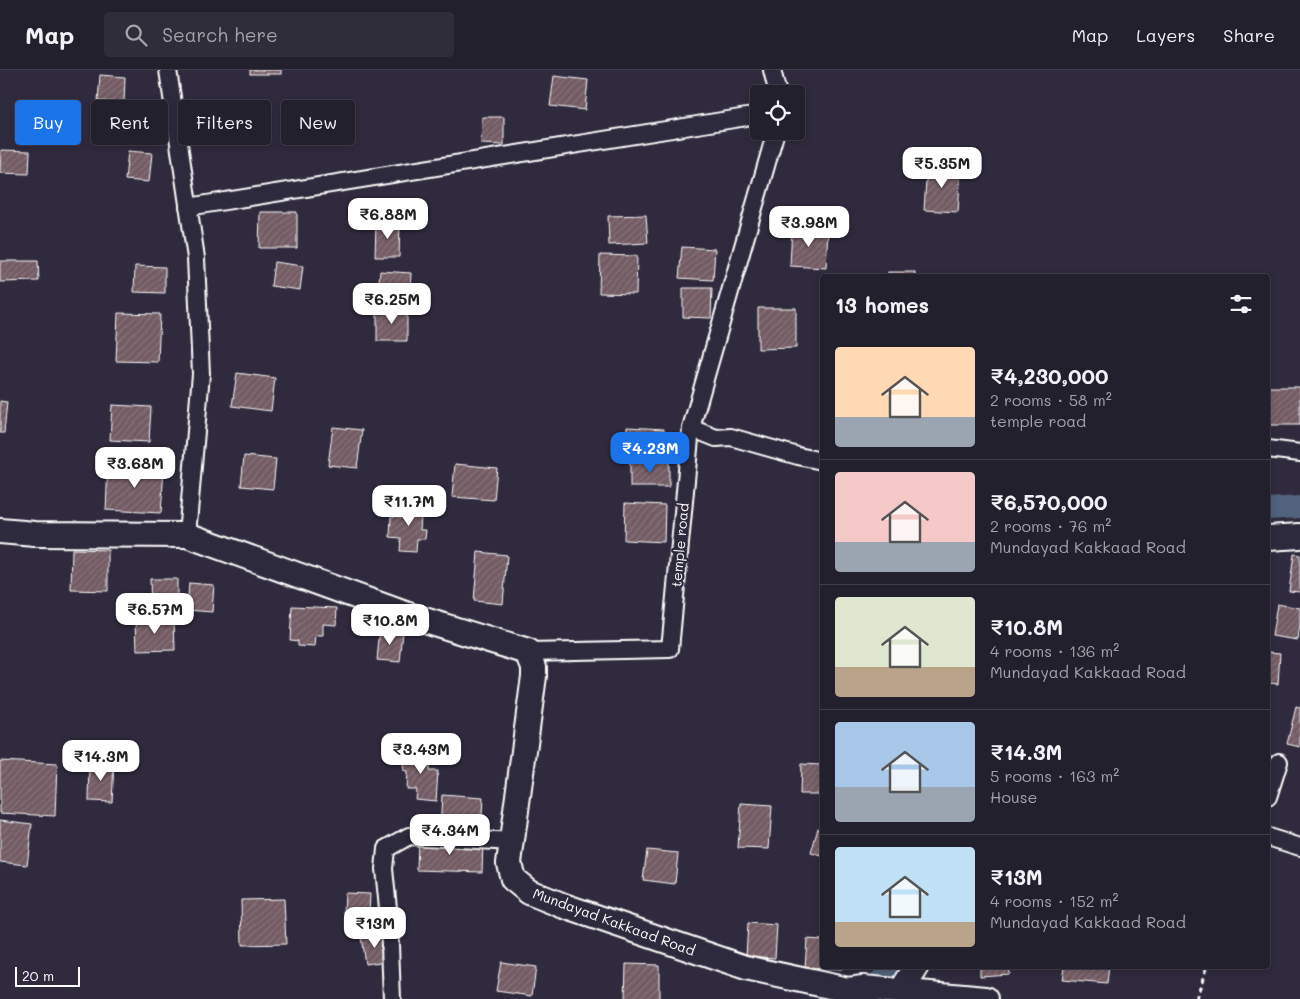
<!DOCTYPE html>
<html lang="en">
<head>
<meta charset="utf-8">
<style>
  :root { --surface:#23202e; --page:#2f2d3a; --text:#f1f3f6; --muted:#a3a3aa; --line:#403e4a; --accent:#1a73e8 }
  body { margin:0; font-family:Mali,sans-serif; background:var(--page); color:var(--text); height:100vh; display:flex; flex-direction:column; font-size:19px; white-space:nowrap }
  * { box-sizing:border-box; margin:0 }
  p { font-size:16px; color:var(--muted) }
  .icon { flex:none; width:28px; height:28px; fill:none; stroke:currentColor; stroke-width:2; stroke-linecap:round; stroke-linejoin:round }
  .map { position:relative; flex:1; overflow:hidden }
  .panel { position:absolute; left:820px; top:204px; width:450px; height:695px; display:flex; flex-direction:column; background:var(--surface); border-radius:5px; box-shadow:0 2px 8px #0003,0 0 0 1px var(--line) }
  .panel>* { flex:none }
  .top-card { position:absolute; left:15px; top:30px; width:475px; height:45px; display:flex; gap:10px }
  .buttons { position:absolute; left:750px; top:15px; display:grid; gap:10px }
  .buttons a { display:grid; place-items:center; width:55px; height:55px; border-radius:5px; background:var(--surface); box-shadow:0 2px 8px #0003,0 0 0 1px var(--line); font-size:25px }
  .scale { position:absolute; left:15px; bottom:12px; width:65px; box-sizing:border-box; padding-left:5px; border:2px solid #fff; border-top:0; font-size:14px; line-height:18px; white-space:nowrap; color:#fff; -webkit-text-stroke:4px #2f2a3d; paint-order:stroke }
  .price { position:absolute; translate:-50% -42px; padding:0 11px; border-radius:10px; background:#fff; color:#222; font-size:16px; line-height:32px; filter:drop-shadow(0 1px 2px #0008) }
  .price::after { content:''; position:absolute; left:50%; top:30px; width:15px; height:11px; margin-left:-8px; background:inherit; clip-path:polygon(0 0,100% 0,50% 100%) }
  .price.active { background:var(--accent); color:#fff }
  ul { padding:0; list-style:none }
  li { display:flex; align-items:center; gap:15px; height:125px; padding:0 15px }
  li+li { border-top:1px solid var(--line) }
  li span { display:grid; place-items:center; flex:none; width:140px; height:100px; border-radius:5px; color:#555 }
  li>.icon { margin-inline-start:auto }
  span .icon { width:60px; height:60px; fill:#fffc; stroke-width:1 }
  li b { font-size:21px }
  h2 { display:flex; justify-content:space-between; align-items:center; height:60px; padding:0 15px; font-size:21px }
  .chip { padding:0 18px; border-radius:5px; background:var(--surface); box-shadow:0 2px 8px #0003,0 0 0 1px var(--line); font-size:18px; line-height:45px }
  .chip.active { background:var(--accent); color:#fff }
  header { display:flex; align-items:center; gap:30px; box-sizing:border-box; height:70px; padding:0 25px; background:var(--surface); border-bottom:1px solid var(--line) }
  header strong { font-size:24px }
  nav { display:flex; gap:28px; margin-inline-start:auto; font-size:18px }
  .search { width:350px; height:45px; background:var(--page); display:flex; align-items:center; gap:12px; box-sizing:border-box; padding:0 18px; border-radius:5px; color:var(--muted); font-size:19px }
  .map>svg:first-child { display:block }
</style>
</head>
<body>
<header>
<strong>Map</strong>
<div class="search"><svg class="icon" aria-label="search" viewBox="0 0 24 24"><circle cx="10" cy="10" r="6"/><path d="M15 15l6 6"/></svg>Search here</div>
<nav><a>Map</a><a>Layers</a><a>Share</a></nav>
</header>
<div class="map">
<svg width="1300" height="929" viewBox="0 0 1300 929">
  <defs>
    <pattern id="building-hatch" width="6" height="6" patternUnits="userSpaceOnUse" patternTransform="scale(1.25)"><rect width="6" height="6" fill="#735b64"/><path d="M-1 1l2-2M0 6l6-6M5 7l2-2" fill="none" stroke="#88747b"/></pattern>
  </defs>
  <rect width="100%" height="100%" fill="#2f2a3d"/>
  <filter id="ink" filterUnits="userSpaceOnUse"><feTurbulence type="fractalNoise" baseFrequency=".02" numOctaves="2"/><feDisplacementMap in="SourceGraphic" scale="10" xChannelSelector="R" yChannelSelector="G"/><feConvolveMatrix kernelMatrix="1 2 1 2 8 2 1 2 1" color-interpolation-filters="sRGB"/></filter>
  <g filter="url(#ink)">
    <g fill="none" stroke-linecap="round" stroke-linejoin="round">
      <!-- canal -->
      <g stroke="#51627c" stroke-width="22">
        <polyline points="1268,439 1300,437"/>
        <polyline points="863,929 895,896"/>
      </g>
    </g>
    <!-- building -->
    <g fill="url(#building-hatch)" stroke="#fff">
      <rect x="250" y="0" width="31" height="4"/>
      <polygon points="100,5 125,7 124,33 98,31"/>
      <polygon points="554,6 588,10 585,40 550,36"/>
      <polygon points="482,47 504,47 504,75 481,74"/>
      <polygon points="1,80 30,81 29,104 0,103"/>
      <polygon points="128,81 152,83 149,112 125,110"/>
      <polygon points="927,95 961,98 958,142 924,140"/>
      <polygon points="260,142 297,142 297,178 259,178"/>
      <polygon points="646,145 648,173 609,175 608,146"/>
      <polygon points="376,153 400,153 399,187 375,187"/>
      <polygon points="792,157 828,159 826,198 790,196"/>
      <polygon points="682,177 715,179 713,210 679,208"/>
      <polygon points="600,185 637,186 636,224 599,223"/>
      <polygon points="0,191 38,191 39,211 0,212"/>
      <polygon points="274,192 303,196 300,220 271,216"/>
      <polygon points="135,196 165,197 165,223 134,222"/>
      <polygon points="380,201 411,203 410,224 378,222"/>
      <rect x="888" y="202" width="27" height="4"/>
      <polygon points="683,218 712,218 711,248 683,247"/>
      <polygon points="758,238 796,238 796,278 758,279"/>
      <rect x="377" y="239" width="30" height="32"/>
      <polygon points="118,243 160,244 158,292 116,291"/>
      <polygon points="237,303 275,308 271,341 232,336"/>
      <rect x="1268" y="317" width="32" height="38"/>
      <polygon points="0,331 7,332 4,363 0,363"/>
      <polygon points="112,335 151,337 149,372 110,370"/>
      <polygon points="333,357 362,360 357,398 328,395"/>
      <polygon points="627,357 664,359 663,384 625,382"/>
      <polygon points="244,386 276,389 273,419 241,416"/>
      <rect x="630" y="392" width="39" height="25"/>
      <polygon points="455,394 497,398 494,430 452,427"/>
      <polygon points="108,396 164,399 161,443 106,440"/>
      <polygon points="822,419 822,451 821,451"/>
      <polygon points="625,433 665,435 664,472 624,470"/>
      <polygon points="403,434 427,435 426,447 421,447 420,460 426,460 425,469 417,469 416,482 400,481 401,468 390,467 391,446 402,447"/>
      <polygon points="72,479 108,480 108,521 71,520"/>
      <polygon points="478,482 507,485 503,534 474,531"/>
      <polygon points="1294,484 1300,485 1300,522 1289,521"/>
      <polygon points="150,509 177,509 177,541 151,541"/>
      <polygon points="189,513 214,515 212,542 187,540"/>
      <polygon points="1277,534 1300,538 1300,555 1298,570 1272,566"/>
      <polygon points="292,536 337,538 336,555 323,554 323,566 316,566 315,577 298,576 298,571 290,570"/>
      <polygon points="136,549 174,549 175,580 137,581"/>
      <polygon points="380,559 403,562 400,592 377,590"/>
      <polygon points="1268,582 1280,583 1278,614 1268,613"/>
      <polygon points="1296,637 1300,638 1300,677 1287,674"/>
      <polygon points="404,681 430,682 429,701 438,701 436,731 415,729 416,719 406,719 407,702 403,701"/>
      <polygon points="0,691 57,694 55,746 0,743"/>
      <polygon points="90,692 114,692 112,732 89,731"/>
      <polygon points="801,694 822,695 822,724 800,724"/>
      <polygon points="442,725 483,728 481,763 440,761"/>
      <polygon points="741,734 772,736 769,779 738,778"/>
      <polygon points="0,750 32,754 27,795 0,792"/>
      <polygon points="818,758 822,759 822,786 811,783"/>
      <polygon points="418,770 483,772 482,802 417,800"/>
      <polygon points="647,780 678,783 675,814 643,810"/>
      <polygon points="345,823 370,824 369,845 344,844"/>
      <polygon points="284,829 286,874 242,875 241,830"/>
      <polygon points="748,853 777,855 775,888 746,886"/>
      <polygon points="384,863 389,891 365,894 361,867"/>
      <polygon points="807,869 822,870 822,896 842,896 842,900 805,898"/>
      <polygon points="501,892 536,897 532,926 496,921"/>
      <polygon points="626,894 659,895 659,929 625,929"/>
      <polygon points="980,896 1008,896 1009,904 980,906"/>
      <polygon points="1064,896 1109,896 1107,914 1062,910"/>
    </g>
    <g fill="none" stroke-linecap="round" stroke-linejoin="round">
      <defs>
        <g id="street">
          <polyline points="168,0 196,188 201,304 187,465"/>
          <polyline points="772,0 778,24"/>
          <polyline points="188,137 759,45"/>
          <polyline points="691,358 716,368 731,367 798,386 822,391"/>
          <polyline points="1268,379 1300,383"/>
          <polyline points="528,582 670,579 691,358 776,61"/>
          <polyline points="1268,727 1279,692"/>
          <polyline points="1268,767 1300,777"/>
          <polyline points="392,929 389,848 384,799 386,779 409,766 512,772"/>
        </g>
        <g id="secondary">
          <polyline points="0,461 35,464 187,465 408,545 528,582 534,597 534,606 509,793 513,809 529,822 564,836 746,898 848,920 863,918 986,929"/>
          <polyline points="1268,468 1300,466"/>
          <polyline points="900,923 917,896"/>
        </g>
      </defs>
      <!-- street casing -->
      <use href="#street" stroke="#fff" stroke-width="20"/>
      <!-- secondary casing -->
      <use href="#secondary" stroke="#fff" stroke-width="28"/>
      <!-- path -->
      <polyline stroke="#fff" stroke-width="3" stroke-dasharray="5 4" stroke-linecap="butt" points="1196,929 1207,896"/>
      <!-- street -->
      <use href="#street" stroke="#2f2a3d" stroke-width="16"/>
      <!-- secondary -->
      <use href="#secondary" stroke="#2f2a3d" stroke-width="24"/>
    </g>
  </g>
  <g text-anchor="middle" stroke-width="4.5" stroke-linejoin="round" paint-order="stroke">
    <!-- street labels -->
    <g font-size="14" fill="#fff" stroke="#2f2a3d">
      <text transform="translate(680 475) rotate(-85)" y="5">temple road</text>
      <text transform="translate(614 852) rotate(20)" y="5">Mundayad Kakkaad Road</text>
    </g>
  </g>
</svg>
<div class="buttons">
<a><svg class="icon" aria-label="locate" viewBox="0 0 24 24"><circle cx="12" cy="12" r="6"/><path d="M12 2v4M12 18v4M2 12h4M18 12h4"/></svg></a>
</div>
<div class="scale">20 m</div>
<b class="price" style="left:942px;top:119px">₹5.35M</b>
<b class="price" style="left:388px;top:170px">₹6.88M</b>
<b class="price" style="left:809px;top:178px">₹3.98M</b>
<b class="price" style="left:392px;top:255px">₹6.25M</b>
<b class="price active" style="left:650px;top:404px">₹4.23M</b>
<b class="price" style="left:135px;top:419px">₹3.68M</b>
<b class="price" style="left:409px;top:457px">₹11.7M</b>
<b class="price" style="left:155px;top:565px">₹6.57M</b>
<b class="price" style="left:390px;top:576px">₹10.8M</b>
<b class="price" style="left:421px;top:705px">₹3.43M</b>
<b class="price" style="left:101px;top:712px">₹14.3M</b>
<b class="price" style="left:450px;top:786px">₹4.34M</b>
<b class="price" style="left:375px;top:879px">₹13M</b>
<div class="top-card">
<a class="chip active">Buy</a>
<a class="chip">Rent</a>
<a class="chip">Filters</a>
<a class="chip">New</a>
</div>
<section class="panel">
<h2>13 homes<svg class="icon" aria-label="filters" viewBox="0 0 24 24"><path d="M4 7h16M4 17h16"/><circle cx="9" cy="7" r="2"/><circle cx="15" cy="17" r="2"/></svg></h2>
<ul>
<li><span style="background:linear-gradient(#ffd9b3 70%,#9aa5b1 0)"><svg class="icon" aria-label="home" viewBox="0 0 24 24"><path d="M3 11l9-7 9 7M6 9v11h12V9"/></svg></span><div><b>₹4,230,000</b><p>2 rooms · 58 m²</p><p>temple road</p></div></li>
<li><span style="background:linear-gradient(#f6c9c9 70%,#9aa5b1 0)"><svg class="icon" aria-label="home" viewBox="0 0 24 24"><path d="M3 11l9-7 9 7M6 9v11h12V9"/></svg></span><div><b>₹6,570,000</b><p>2 rooms · 76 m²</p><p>Mundayad Kakkaad Road</p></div></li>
<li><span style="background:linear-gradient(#dfe7d0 70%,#b9a48a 0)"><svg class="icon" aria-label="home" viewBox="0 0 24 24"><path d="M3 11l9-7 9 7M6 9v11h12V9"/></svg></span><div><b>₹10.8M</b><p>4 rooms · 136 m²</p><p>Mundayad Kakkaad Road</p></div></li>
<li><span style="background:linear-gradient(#a9c7e8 65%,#9aa5b1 0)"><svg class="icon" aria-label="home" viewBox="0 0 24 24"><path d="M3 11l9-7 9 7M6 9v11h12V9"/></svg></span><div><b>₹14.3M</b><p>5 rooms · 163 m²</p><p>House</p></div></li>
<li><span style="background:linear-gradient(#bfe0f5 75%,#b9a48a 0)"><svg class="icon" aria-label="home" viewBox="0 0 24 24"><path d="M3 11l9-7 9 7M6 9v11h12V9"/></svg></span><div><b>₹13M</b><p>4 rooms · 152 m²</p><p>Mundayad Kakkaad Road</p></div></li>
</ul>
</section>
</div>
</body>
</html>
